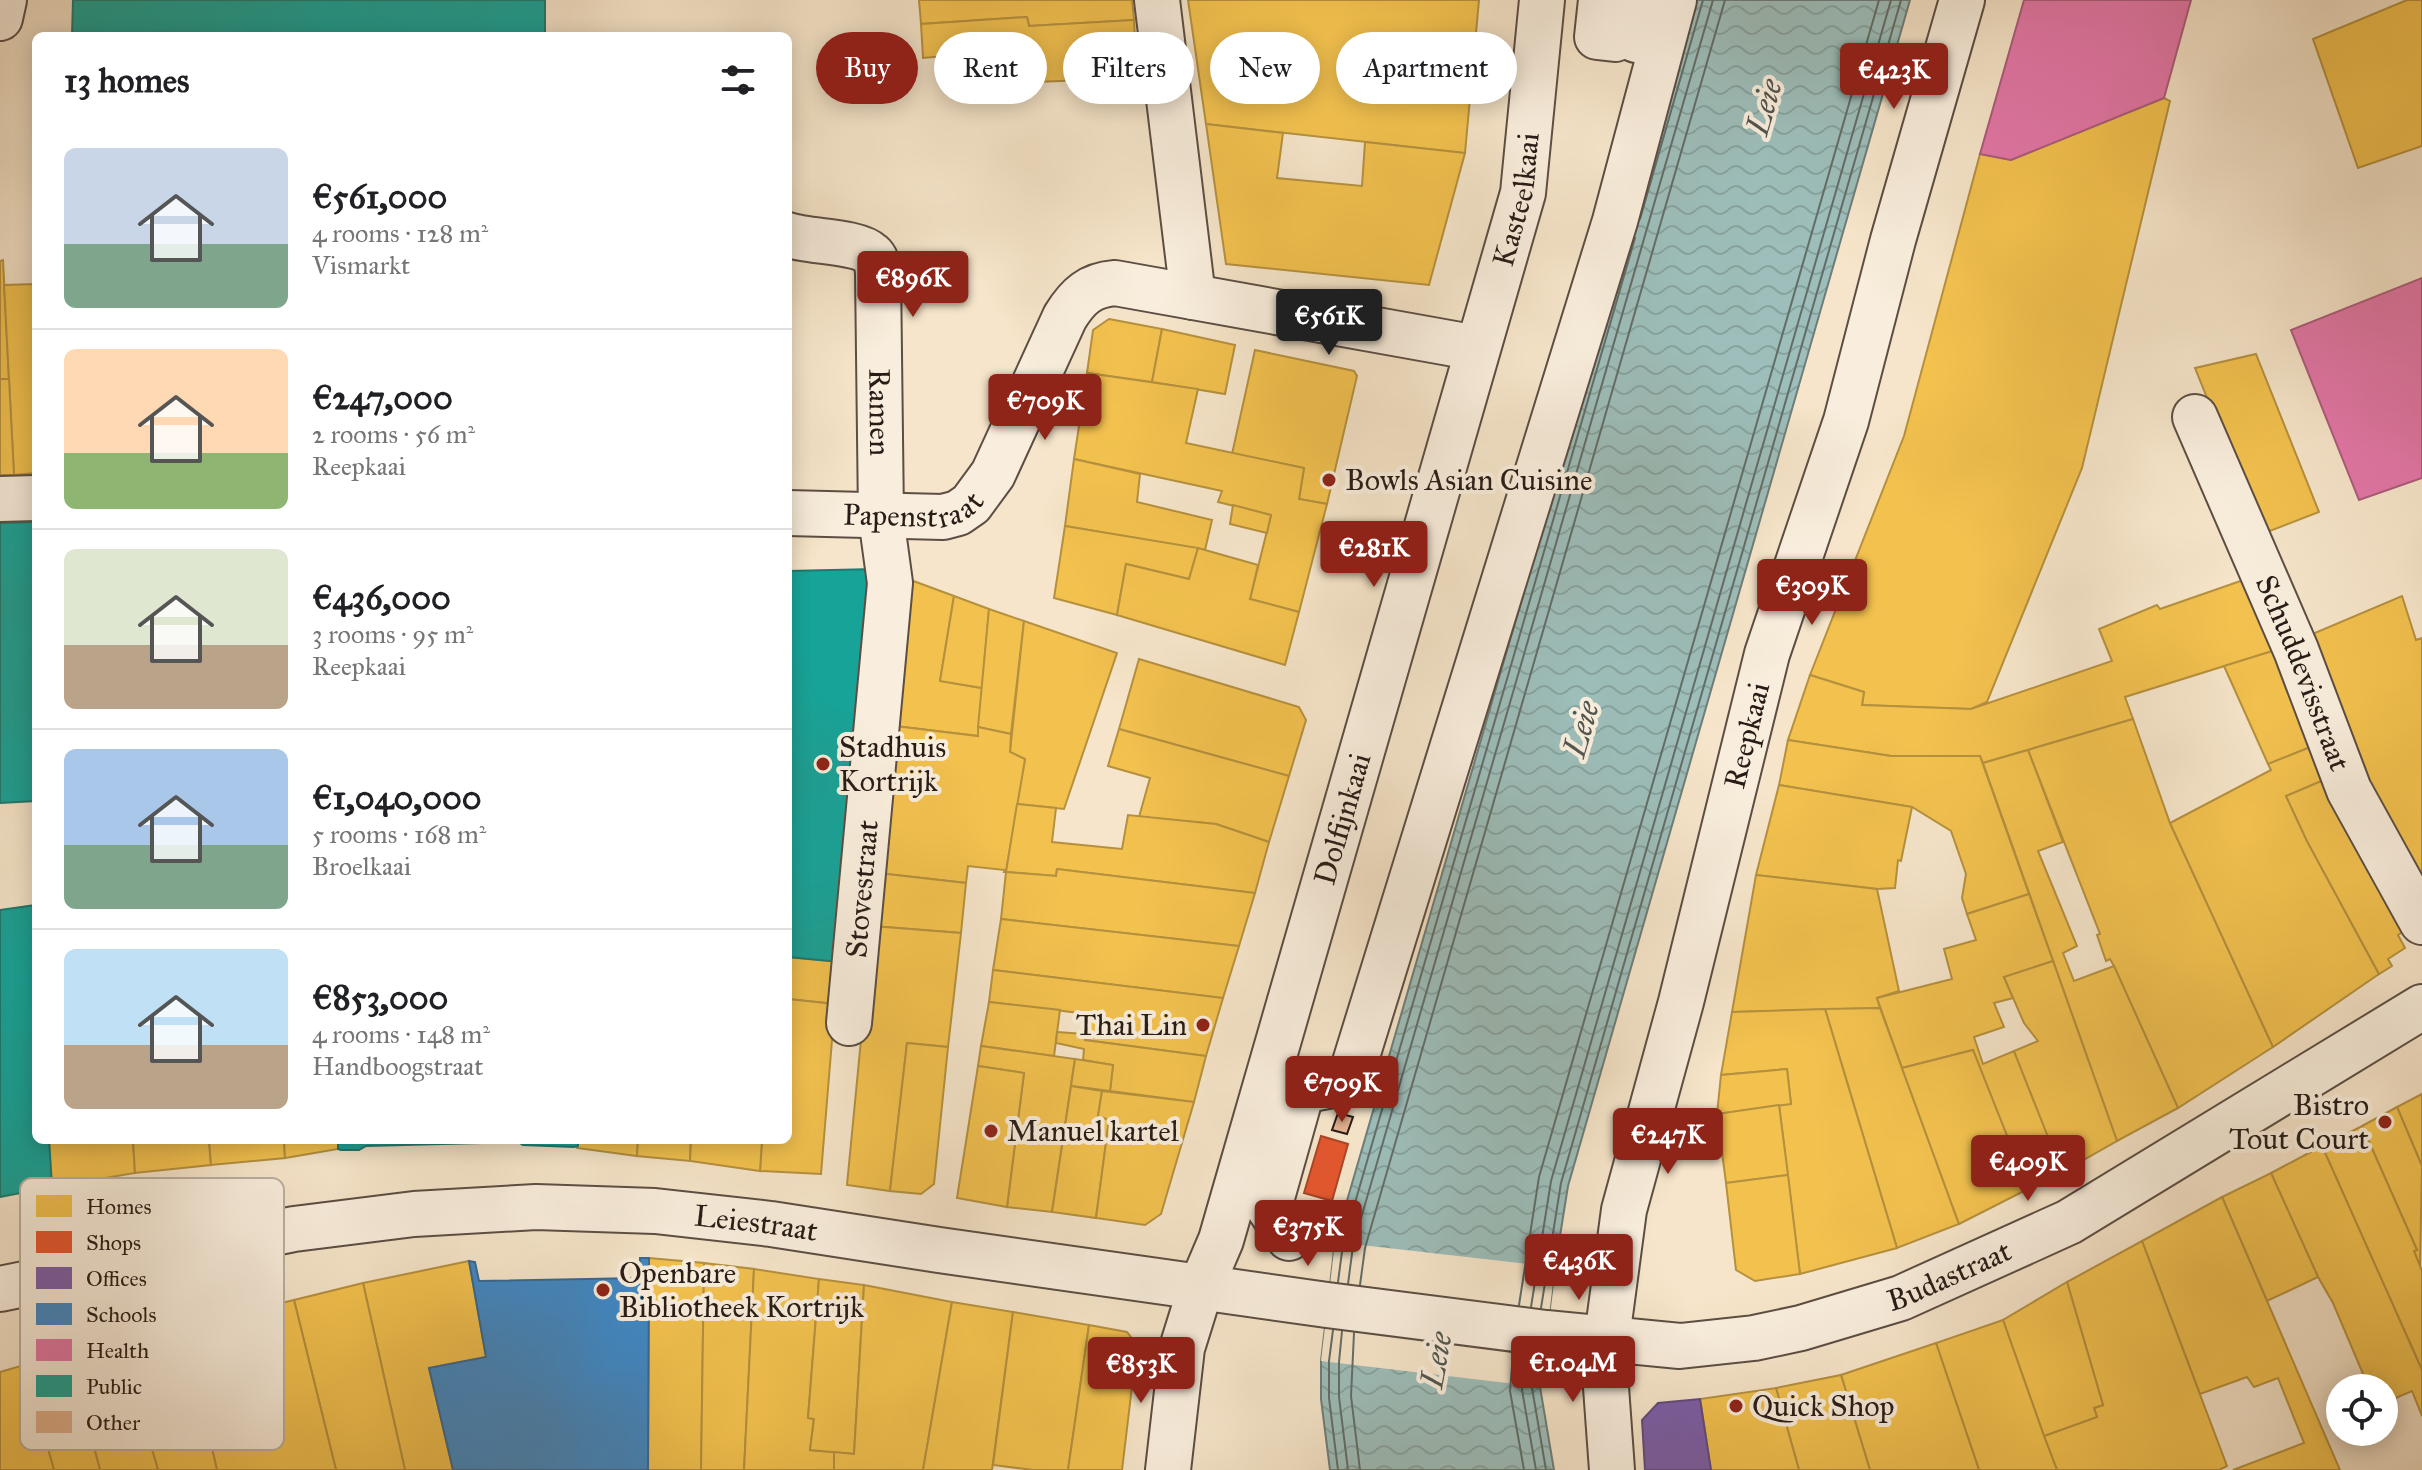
<!DOCTYPE html>
<html lang="en">
<head>
<meta charset="utf-8">
<style>
  :root { --surface:#fff; --page:#f2f2f2; --text:#202124; --muted:#757577; --line:#e0e0e0; --accent:#8f2418 }
  body { margin:0; font-family:"IM FELL Great Primer",serif; background:var(--page); color:var(--text); height:100vh; display:flex; flex-direction:column; font-size:30px; white-space:nowrap }
  * { box-sizing:border-box; margin:0 }
  p { font-size:26px; color:var(--muted) }
  .icon { flex:none; width:44px; height:44px; fill:none; stroke:currentColor; stroke-width:2; stroke-linecap:round; stroke-linejoin:round }
  .map { position:relative; flex:1; overflow:hidden }
  .drawer { position:absolute; left:32px; top:32px; width:760px; height:1112px; display:flex; flex-direction:column; background:var(--surface); border-radius:12px; box-shadow:0 4px 20px #0003 }
  .drawer>* { flex:none }
  .banner { position:absolute; left:816px; top:32px; width:760px; height:72px; display:flex; gap:16px }
  .tools { position:absolute; left:2326px; top:1374px; display:grid; gap:16px }
  .tools a { display:grid; place-items:center; width:72px; height:72px; border-radius:50%; background:var(--surface); box-shadow:0 4px 20px #0003; font-size:40px }
  .price { position:absolute; translate:-50% -68px; padding:0 18px; border-radius:8px; background:var(--accent); color:#fff; font-size:26px; line-height:52px; filter:drop-shadow(0 2px 4px #0008) }
  .price::after { content:''; position:absolute; left:50%; top:48px; width:24px; height:18px; margin-left:-12px; background:inherit; clip-path:polygon(0 0,100% 0,50% 100%) }
  .price.active { background:#222; color:#fff }
  ul { padding:0; list-style:none }
  li { display:flex; align-items:center; gap:24px; height:200px; padding:0 32px }
  li+li { border-top:2px solid var(--line) }
  li span { display:grid; place-items:center; flex:none; width:224px; height:160px; border-radius:12px; color:#555 }
  li>.icon { margin-inline-start:auto }
  span .icon { width:96px; height:96px; fill:#fffc; stroke-width:1 }
  li b { font-size:34px }
  h2 { display:flex; justify-content:space-between; align-items:center; height:96px; padding:0 32px; font-size:34px }
  .pill { padding:0 28px; border-radius:36px; background:var(--surface); box-shadow:0 4px 20px #0003; font-size:28px; line-height:72px }
  .pill.active { background:var(--accent); color:#fff }
  .map>svg:first-child { display:block }
</style>
</head>
<body>
<div class="map">
<svg width="2422" height="1470" viewBox="0 0 2422 1470">
  <defs>
    <pattern id="water-waves" width="16" height="10" patternUnits="userSpaceOnUse" patternTransform="scale(2)"><rect width="16" height="10" fill="#9dbeba"/><path d="M0 5q4-4 8 0t8 0" fill="none" stroke="#87a39f"/></pattern>
  </defs>
  <rect width="100%" height="100%" fill="#f6e5ca"/>
  <filter id="stains"><feTurbulence type="fractalNoise" baseFrequency=".0025" numOctaves="4"/><feColorMatrix values="0 0 0 0 .2 0 0 0 0 .09 0 0 0 0 .02 0 0 0 .5 -.17"/></filter>
  <radialGradient id="worn" r=".72"><stop offset=".6" stop-color="#630" stop-opacity="0"/><stop offset="1" stop-color="#630" stop-opacity=".3"/></radialGradient>
  <!-- water -->
  <polygon fill="url(#water-waves)" stroke="#6e7d79" stroke-width="2" points="1696,0 1910,0 1568,1186 1555,1267 1540,1387 1554,1470 1330,1470 1321,1399 1321,1361 1335,1242"/>
  <!-- pier -->
  <polygon fill="#f6e5ca" points="1335,1242 1555,1267 1540,1387 1321,1361"/>
  <!-- homes -->
  <g fill="#f2c14e" stroke="#b5903e" stroke-width="2">
    <polygon points="919,0 1132,0 1134,20 1029,26 1027,17 921,24"/>
    <polygon points="1188,0 1479,0 1465,153 1206,124"/>
    <polygon points="2407,0 2422,0 2422,146 2358,168 2313,39"/>
    <polygon points="1027,17 1029,26 1134,20 1137,78 959,85 956,55 923,58 921,24"/>
    <polygon points="2164,98 2170,101 2082,468 1987,702 1971,709 1862,705 1864,692 1810,675 1904,436 1980,154 2011,160"/>
    <polygon points="1206,124 1283,133 1277,178 1362,186 1365,142 1465,153 1429,285 1226,264"/>
    <polygon points="3,260 9,379 0,379 0,261"/>
    <polygon points="36,284 36,473 14,475 4,285"/>
    <polygon points="1109,319 1162,329 1152,382 1087,373 1093,330"/>
    <polygon points="1162,329 1235,345 1225,394 1152,382"/>
    <polygon points="1255,350 1354,371 1357,376 1327,504 1299,499 1304,468 1232,454"/>
    <polygon points="2256,354 2319,512 2262,534 2195,368"/>
    <polygon points="1087,373 1198,389 1186,443 1304,468 1299,499 1327,504 1299,612 1250,599 1271,515 1218,502 1222,491 1074,459"/>
    <polygon points="0,379 9,379 14,475 0,475"/>
    <polygon points="1074,459 1140,474 1137,502 1212,520 1205,550 1065,526"/>
    <polygon points="1233,505 1271,515 1267,533 1230,524"/>
    <polygon points="1065,526 1198,548 1189,579 1126,564 1117,615 1054,598"/>
    <polygon points="1198,548 1258,565 1250,599 1299,612 1285,665 1117,615 1126,564 1189,579"/>
    <polygon points="2249,578 2279,649 2125,697 2133,719 1983,763 1980,756 1891,756 1788,740 1810,675 1864,692 1862,705 1971,709 2112,661 2099,629 2157,605 2160,609"/>
    <polygon points="908,579 954,596 940,681 982,688 978,736 895,726"/>
    <polygon points="954,596 989,609 982,688 940,681"/>
    <polygon points="2402,596 2416,640 2422,638 2422,897 2303,638"/>
    <polygon points="989,609 1024,621 1011,734 978,727"/>
    <polygon points="1024,621 1117,653 1064,809 1017,804 1025,759 1010,752"/>
    <polygon points="2279,649 2318,744 2268,764 2224,666"/>
    <polygon points="1139,659 1299,707 1306,720 1289,776 1119,729"/>
    <polygon points="2133,719 2170,823 2273,1047 2178,1108 2114,966 2110,959 2106,961 2097,935 2100,934 2028,750"/>
    <polygon points="895,726 978,736 978,727 1011,734 1010,752 1025,759 1006,872 1004,872 1005,870 968,866 966,883 878,873"/>
    <polygon points="1119,729 1289,776 1269,842 1216,824 1139,817 1150,778 1108,766"/>
    <polygon points="1788,740 1891,756 1980,756 2029,894 1967,914 1962,898 1966,874 1951,831 1912,807 1779,785"/>
    <polygon points="2318,744 2331,777 2286,796 2307,841 2379,974 2273,1047 2170,823 2271,770 2268,764"/>
    <polygon points="2028,750 2063,842 2038,851 2077,946 2063,953 2074,981 2114,966 2178,1108 2117,1141 1983,763"/>
    <polygon points="2331,777 2409,928 2398,935 2405,948 2388,959 2392,966 2379,974 2307,841 2286,796"/>
    <polygon points="1779,785 1912,807 1901,861 1898,860 1895,888 1877,889 1756,875"/>
    <polygon points="1017,804 1056,808 1052,842 1122,849 1128,815 1216,824 1269,842 1255,893 1057,869 1056,876 1006,872"/>
    <polygon points="1057,869 1255,893 1239,946 1001,919 1006,872 1056,876"/>
    <polygon points="878,873 966,883 961,933 872,926"/>
    <polygon points="1756,875 1877,889 1899,991 1877,998 1880,1008 1732,1012"/>
    <polygon points="2029,894 2053,961 2004,977 2013,998 1994,1003 2004,1027 1974,1037 1983,1064 2014,1051 2062,1172 2028,1189 1973,1050 1902,1068 1877,998 1952,979 1944,949 1976,940 1967,914"/>
    <polygon points="1001,919 1239,946 1223,998 993,970"/>
    <polygon points="872,926 961,933 948,1047 907,1043 890,1191 847,1185"/>
    <polygon points="788,957 840,962 835,1004 788,999"/>
    <polygon points="2053,961 2117,1141 2062,1172 2014,1051 2038,1041 2024,1023 2004,977"/>
    <polygon points="993,970 1223,998 1206,1056 1085,1040 1087,1014 989,1002"/>
    <polygon points="788,999 835,1004 821,1174 760,1171 762,1140 788,1140"/>
    <polygon points="989,1002 1060,1010 1054,1056 981,1046"/>
    <polygon points="1880,1008 1959,1224 1897,1248 1825,1009"/>
    <polygon points="1825,1009 1897,1248 1800,1274 1779,1105 1791,1104 1787,1069 1721,1075 1732,1012"/>
    <polygon points="1057,1032 1084,1034 1085,1040 1206,1056 1194,1102 1110,1091 1113,1065 1083,1060 1084,1049 1056,1043"/>
    <polygon points="907,1043 948,1047 934,1184 921,1194 890,1191"/>
    <polygon points="981,1046 1075,1059 1052,1212 1007,1207 1024,1073 978,1066"/>
    <polygon points="1973,1050 2028,1189 1959,1224 1902,1068"/>
    <polygon points="1075,1059 1113,1065 1110,1091 1071,1086"/>
    <polygon points="978,1066 1024,1073 1007,1207 957,1198"/>
    <polygon points="1787,1069 1791,1104 1717,1114 1721,1075"/>
    <polygon points="1071,1086 1102,1091 1098,1116 1109,1120 1096,1218 1052,1212"/>
    <polygon points="1102,1091 1194,1102 1161,1214 1145,1225 1096,1218 1109,1120 1098,1116"/>
    <polygon points="2422,1094 2422,1166 2397,1107"/>
    <polygon points="1779,1105 1788,1175 1726,1183 1717,1114"/>
    <polygon points="2397,1107 2422,1166 2420,1267 2414,1251 2417,1250 2362,1126"/>
    <polygon points="2362,1126 2417,1250 2414,1251 2422,1271 2422,1370 2322,1146"/>
    <polygon points="49,1140 133,1140 135,1173 52,1187"/>
    <polygon points="133,1140 209,1140 211,1165 135,1173"/>
    <polygon points="209,1140 284,1140 285,1158 211,1165"/>
    <polygon points="284,1140 338,1140 338,1149 285,1158"/>
    <polygon points="578,1140 638,1140 637,1156 577,1148"/>
    <polygon points="638,1140 691,1140 690,1161 637,1156"/>
    <polygon points="691,1140 762,1140 760,1171 690,1161"/>
    <polygon points="2322,1146 2422,1370 2422,1416 2412,1391 2384,1403 2384,1388 2369,1388 2333,1303 2318,1277 2271,1173"/>
    <polygon points="2271,1173 2318,1277 2267,1301 2222,1197"/>
    <polygon points="1788,1175 1800,1274 1755,1281 1736,1270 1726,1183"/>
    <polygon points="2222,1197 2267,1301 2340,1470 2233,1470 2304,1443 2278,1378 2254,1387 2247,1377 2200,1394 2142,1241"/>
    <polygon points="2142,1241 2227,1466 2219,1470 2057,1470 2044,1436 2097,1417 2094,1408 2103,1405 2067,1282"/>
    <polygon points="649,1258 704,1263 701,1470 648,1470"/>
    <polygon points="469,1261 486,1357 429,1368 453,1470 405,1470 363,1283"/>
    <polygon points="704,1263 754,1269 744,1470 701,1470"/>
    <polygon points="754,1269 819,1279 808,1418 814,1419 810,1450 834,1452 834,1470 744,1470"/>
    <polygon points="819,1279 864,1285 854,1454 810,1450 814,1419 808,1418"/>
    <polygon points="2067,1282 2103,1405 2094,1408 2097,1417 2044,1436 2003,1320"/>
    <polygon points="363,1283 405,1470 336,1470 294,1300"/>
    <polygon points="864,1285 952,1302 923,1470 834,1470 834,1452 854,1454"/>
    <polygon points="294,1300 336,1470 217,1470 184,1327"/>
    <polygon points="952,1302 1013,1312 992,1470 923,1470"/>
    <polygon points="1013,1312 1089,1325 1068,1470 1033,1470 993,1465"/>
    <polygon points="2003,1320 2044,1436 2057,1470 1979,1470 1936,1343"/>
    <polygon points="1089,1325 1127,1332 1137,1345 1122,1470 1068,1470"/>
    <polygon points="184,1327 217,1470 158,1470 120,1339"/>
    <polygon points="120,1339 158,1470 100,1470 69,1354"/>
    <polygon points="1936,1343 1979,1470 1870,1470 1841,1375"/>
    <polygon points="69,1354 100,1470 54,1470 24,1365"/>
    <polygon points="24,1365 54,1470 0,1470 0,1372"/>
    <polygon points="1841,1375 1870,1470 1799,1470 1776,1388"/>
    <polygon points="1776,1388 1799,1470 1711,1470 1700,1399"/>
  </g>
  <!-- shops -->
  <polygon fill="#e4572e" stroke="#ac4527" stroke-width="2" points="1321,1136 1348,1144 1332,1201 1304,1193"/>
  <!-- offices -->
  <polygon fill="#7b5ea7" stroke="#624a7c" stroke-width="2" points="1700,1399 1711,1470 1645,1470 1642,1420 1658,1403"/>
  <!-- schools -->
  <polygon fill="#3f88c5" stroke="#386891" stroke-width="2" points="640,1258 649,1258 648,1470 453,1470 429,1368 486,1357 469,1261 475,1262 479,1281 640,1278"/>
  <!-- health -->
  <g fill="#e377a8" stroke="#ab5c7c" stroke-width="2">
    <polygon points="2024,0 2191,0 2164,98 2011,160 1980,154"/>
    <polygon points="2422,278 2422,478 2359,500 2291,330"/>
  </g>
  <!-- public -->
  <g fill="#17a398" stroke="#1c7a71" stroke-width="2">
    <polygon points="73,0 545,0 545,36 72,36"/>
    <polygon points="36,522 36,801 0,803 0,523"/>
    <polygon points="875,569 840,962 788,957 788,571"/>
    <polygon points="36,905 36,1140 49,1140 52,1187 0,1197 0,910"/>
    <polygon points="338,1140 578,1140 578,1146 574,1147 523,1145 518,1142 366,1146 359,1150 341,1150 338,1149"/>
  </g>
  <g fill="none" stroke-linecap="round" stroke-linejoin="round">
    <!-- shore -->
    <g stroke="#626d68" stroke-width="2">
      <polyline points="1640,219 1703,0"/>
      <polyline points="1338,1282 1343,1244 1635,238"/>
      <polyline points="1348,1284 1353,1246 1713,0"/>
      <polyline points="1360,1285 1365,1248 1725,0"/>
      <polyline points="1519,1305 1539,1177 1879,0"/>
      <polyline points="1531,1307 1551,1181 1891,0"/>
      <polyline points="1541,1308 1561,1183 1901,0"/>
      <polyline points="1333,1330 1329,1361 1329,1398 1338,1470"/>
      <polyline points="1342,1331 1339,1362 1339,1397 1348,1470"/>
      <polyline points="1354,1333 1351,1396 1360,1470"/>
      <polyline points="1513,1353 1510,1391 1524,1470"/>
      <polyline points="1525,1355 1522,1390 1536,1470"/>
      <polyline points="1535,1356 1532,1388 1546,1470"/>
    </g>
  </g>
  <!-- building -->
  <polygon fill="#e3b291" stroke="#281c17" stroke-width="2" points="1338,1113 1353,1117 1347,1134 1332,1130"/>
  <g fill="none" stroke-linecap="round" stroke-linejoin="round">
    <defs>
      <g id="pedestrian">
        <polyline points="1601,0 1597,37 1615,39"/>
        <polyline points="1639,0 1636,40 1662,42"/>
        <polyline points="1289,1238 1269,1208 1302,1091 1349,1082 1615,221 1674,0"/>
      </g>
      <g id="minor">
        <polyline points="1157,0 1193,297"/>
        <polyline points="0,18 4,0"/>
        <path id="s1" d="M788,235C809,242 857,241 871,254C877,259 877,265 878,272L881,517L890,583L849,1023"/>
        <path id="s2" d="M2195,417L2296,650L2349,790L2422,922"/>
        <polyline points="0,499 36,498"/>
        <path id="s3" d="M788,513L943,517L958,513L971,504L993,474L1065,317C1078,296 1090,285 1115,283L1477,348"/>
        <path id="s4" d="M0,1289L294,1229L414,1214L536,1207L655,1211L771,1224L939,1250L1327,1305L1546,1333L1680,1346L1754,1338L1801,1328L1901,1298L2069,1222L2422,1007"/>
        <path id="s5" d="M1168,1470L1182,1348L1201,1287L1221,1240L1523,193L1542,0"/>
        <path id="s6" d="M1612,1470L1604,1360L1624,1210L1681,1002L1767,654L1846,421L1893,240L1962,0"/>
      </g>
    </defs>
    <!-- pedestrian casing -->
    <use href="#pedestrian" stroke="#5c4e44" stroke-width="48"/>
    <!-- minor casing -->
    <use href="#minor" stroke="#5c4e44" stroke-width="48"/>
    <!-- pedestrian -->
    <use href="#pedestrian" stroke="#f9eedd" stroke-width="44"/>
    <!-- minor -->
    <use href="#minor" stroke="#f9eedd" stroke-width="44"/>
  </g>
  <!-- markers -->
  <g fill="#8f2418" stroke="#f9eedd" stroke-width="3">
    <circle cx="1329" cy="480" r="8"/>
    <circle cx="823" cy="764" r="8"/>
    <circle cx="1203" cy="1025" r="8"/>
    <circle cx="2385" cy="1122" r="8"/>
    <circle cx="991" cy="1131" r="8"/>
    <circle cx="603" cy="1290" r="8"/>
    <circle cx="1736" cy="1406" r="8"/>
  </g>
  <g text-anchor="middle" stroke-width="8" stroke-linejoin="round" paint-order="stroke">
    <!-- street labels -->
    <g font-size="30" fill="#281c17" stroke="#f9eedd">
      <text dy="10" stroke="none"><textPath href="#s5" startOffset="1320">Kasteelkaai</textPath></text>
      <text dy="10" stroke="none"><textPath href="#s1" startOffset="246">Ramen</textPath></text>
      <text dy="10" stroke="none"><textPath href="#s3" startOffset="126">Papenstraat</textPath></text>
      <text dy="10" stroke="none"><textPath href="#s2" startOffset="278">Schuddevisstraat</textPath></text>
      <text dy="10" stroke="none"><textPath href="#s6" startOffset="752">Reepkaai</textPath></text>
      <text dy="10" stroke="none"><textPath href="#s5" startOffset="676">Dolfijnkaai</textPath></text>
      <text transform="translate(862 889) rotate(-85)" y="10">Stovestraat</text>
      <text dy="10" stroke="none"><textPath href="#s4" startOffset="764">Leiestraat</textPath></text>
      <text dy="10" stroke="none"><textPath href="#s4" startOffset="1976">Budastraat</textPath></text>
    </g>
    <!-- poi labels -->
    <g font-size="30" fill="#281c17" stroke="#f9eedd" text-anchor="start">
      <text x="1345" y="490">Bowls Asian Cuisine</text>
      <text x="839" y="757">Stadhuis<tspan x="839" dy="34">Kortrijk</tspan></text>
      <text x="1187" y="1035" text-anchor="end">Thai Lin</text>
      <text x="2369" y="1115" text-anchor="end">Bistro<tspan x="2369" dy="34">Tout Court</tspan></text>
      <text x="1007" y="1141">Manuel kartel</text>
      <text x="619" y="1283">Openbare<tspan x="619" dy="34">Bibliotheek Kortrijk</tspan></text>
      <text x="1752" y="1416">Quick Shop</text>
    </g>
    <!-- water labels -->
    <g font-size="32" font-style="italic" fill="#515550" stroke="#f9eedd">
      <text transform="translate(1764 107) rotate(-74)" y="11">Leie</text>
      <text transform="translate(1581 729) rotate(-74)" y="11">Leie</text>
      <text transform="translate(1436 1360) rotate(-80)" y="11">Leie</text>
    </g>
  </g>
  <!-- legend -->
  <rect x="20" y="1178" width="264" height="272" rx="12" fill="#f9eedd" stroke="#baafa2" stroke-width="2"/>
  <rect x="36" y="1195" width="36" height="22" fill="#f2c14e"/>
  <rect x="36" y="1231" width="36" height="22" fill="#e4572e"/>
  <rect x="36" y="1267" width="36" height="22" fill="#7b5ea7"/>
  <rect x="36" y="1303" width="36" height="22" fill="#3f88c5"/>
  <rect x="36" y="1339" width="36" height="22" fill="#e377a8"/>
  <rect x="36" y="1375" width="36" height="22" fill="#17a398"/>
  <rect x="36" y="1411" width="36" height="22" fill="#e3b291"/>
  <g font-size="22" fill="#281c17">
    <text x="86" y="1214">Homes</text>
    <text x="86" y="1250">Shops</text>
    <text x="86" y="1286">Offices</text>
    <text x="86" y="1322">Schools</text>
    <text x="86" y="1358">Health</text>
    <text x="86" y="1394">Public</text>
    <text x="86" y="1430">Other</text>
  </g>
  <rect width="100%" height="100%" filter="url(#stains)"/>
  <rect width="100%" height="100%" fill="url(#worn)"/>
</svg>
<div class="tools">
<a><svg class="icon" aria-label="locate" viewBox="0 0 24 24"><circle cx="12" cy="12" r="6"/><path d="M12 2v4M12 18v4M2 12h4M18 12h4"/></svg></a>
</div>
<b class="price" style="left:1894px;top:111px">€423K</b>
<b class="price" style="left:913px;top:319px">€896K</b>
<b class="price active" style="left:1329px;top:357px">€561K</b>
<b class="price" style="left:1045px;top:442px">€709K</b>
<b class="price" style="left:1374px;top:589px">€281K</b>
<b class="price" style="left:1812px;top:627px">€309K</b>
<b class="price" style="left:1342px;top:1124px">€709K</b>
<b class="price" style="left:1668px;top:1176px">€247K</b>
<b class="price" style="left:2028px;top:1203px">€409K</b>
<b class="price" style="left:1308px;top:1268px">€375K</b>
<b class="price" style="left:1579px;top:1302px">€436K</b>
<b class="price" style="left:1573px;top:1404px">€1.04M</b>
<b class="price" style="left:1141px;top:1405px">€853K</b>
<div class="banner">
<a class="pill active">Buy</a>
<a class="pill">Rent</a>
<a class="pill">Filters</a>
<a class="pill">New</a>
<a class="pill">Apartment</a>
</div>
<section class="drawer">
<h2>13 homes<svg class="icon" aria-label="filters" viewBox="0 0 24 24"><path d="M4 7h16M4 17h16"/><circle cx="9" cy="7" r="2"/><circle cx="15" cy="17" r="2"/></svg></h2>
<ul>
<li><span style="background:linear-gradient(#c9d6e8 60%,#7fa58c 0)"><svg class="icon" aria-label="home" viewBox="0 0 24 24"><path d="M3 11l9-7 9 7M6 9v11h12V9"/></svg></span><div><b>€561,000</b><p>4 rooms · 128 m²</p><p>Vismarkt</p></div></li>
<li><span style="background:linear-gradient(#ffd9b3 65%,#8fb573 0)"><svg class="icon" aria-label="home" viewBox="0 0 24 24"><path d="M3 11l9-7 9 7M6 9v11h12V9"/></svg></span><div><b>€247,000</b><p>2 rooms · 56 m²</p><p>Reepkaai</p></div></li>
<li><span style="background:linear-gradient(#dfe7d0 60%,#b9a48a 0)"><svg class="icon" aria-label="home" viewBox="0 0 24 24"><path d="M3 11l9-7 9 7M6 9v11h12V9"/></svg></span><div><b>€436,000</b><p>3 rooms · 95 m²</p><p>Reepkaai</p></div></li>
<li><span style="background:linear-gradient(#a9c7e8 60%,#7fa58c 0)"><svg class="icon" aria-label="home" viewBox="0 0 24 24"><path d="M3 11l9-7 9 7M6 9v11h12V9"/></svg></span><div><b>€1,040,000</b><p>5 rooms · 168 m²</p><p>Broelkaai</p></div></li>
<li><span style="background:linear-gradient(#bfe0f5 60%,#b9a48a 0)"><svg class="icon" aria-label="home" viewBox="0 0 24 24"><path d="M3 11l9-7 9 7M6 9v11h12V9"/></svg></span><div><b>€853,000</b><p>4 rooms · 148 m²</p><p>Handboogstraat</p></div></li>
</ul>
</section>
</div>
</body>
</html>
